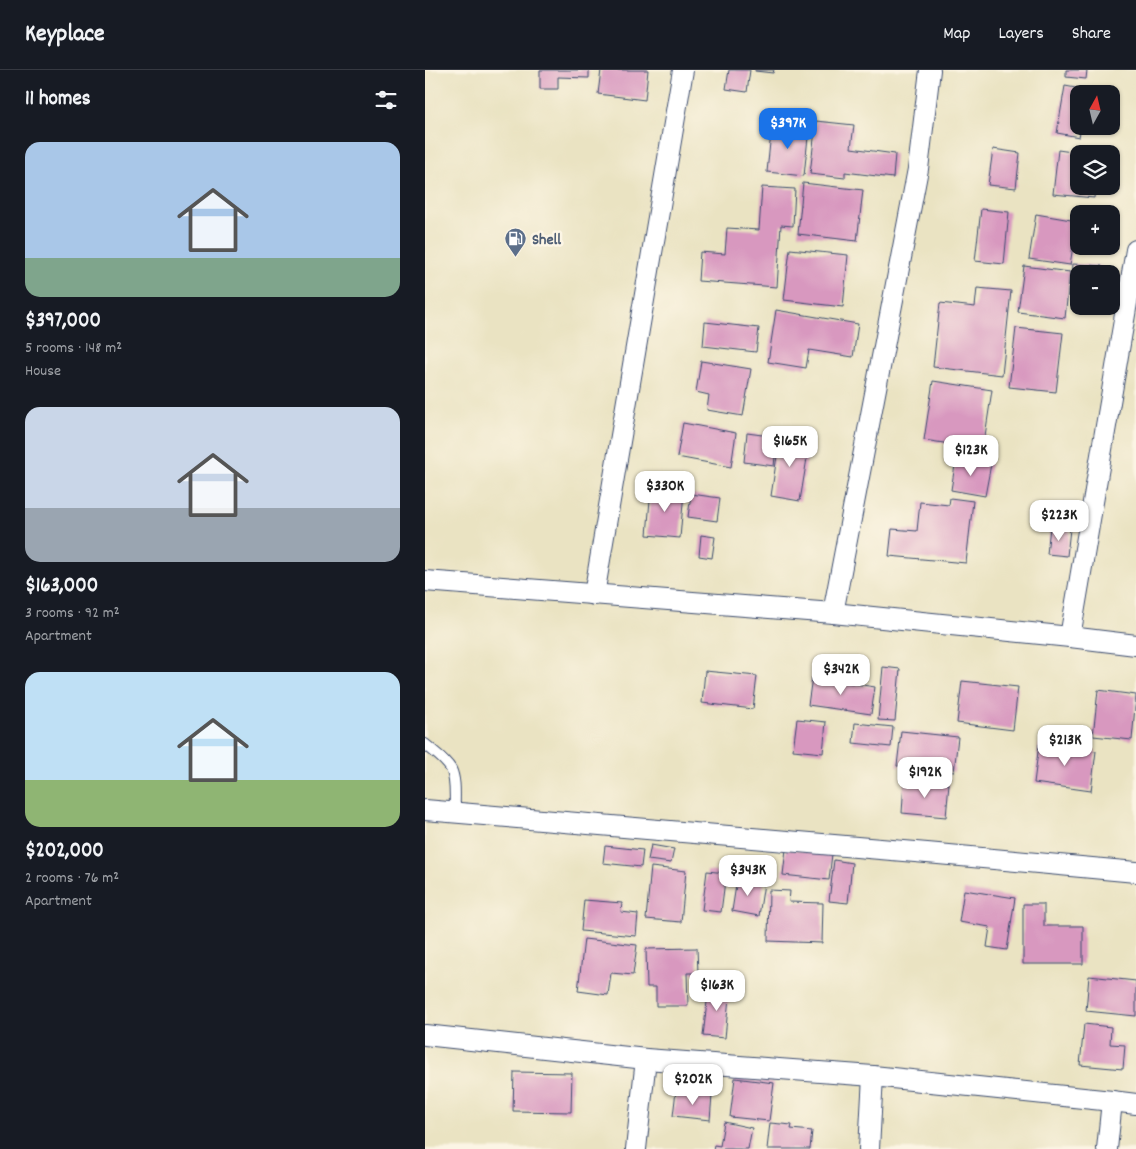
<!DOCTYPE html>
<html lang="en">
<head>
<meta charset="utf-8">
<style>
  :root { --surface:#171b24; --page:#20242c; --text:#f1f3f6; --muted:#9ea1a6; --line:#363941; --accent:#1a73e8 }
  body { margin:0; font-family:Dekko,sans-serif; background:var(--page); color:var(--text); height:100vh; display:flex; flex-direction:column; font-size:19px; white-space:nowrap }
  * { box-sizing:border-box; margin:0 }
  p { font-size:16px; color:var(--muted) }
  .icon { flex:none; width:28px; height:28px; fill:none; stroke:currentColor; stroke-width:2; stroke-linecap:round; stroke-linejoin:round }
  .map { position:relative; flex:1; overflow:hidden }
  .details { display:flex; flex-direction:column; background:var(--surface); width:425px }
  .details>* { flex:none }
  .needle { width:32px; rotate:8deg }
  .controls { position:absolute; left:645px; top:15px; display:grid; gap:10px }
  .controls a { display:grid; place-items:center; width:50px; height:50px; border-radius:10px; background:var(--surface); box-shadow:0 1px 4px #0004; font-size:25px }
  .price { position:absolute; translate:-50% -42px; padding:0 11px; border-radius:10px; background:#fff; color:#222; font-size:16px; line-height:32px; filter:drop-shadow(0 1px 2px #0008) }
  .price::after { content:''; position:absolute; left:50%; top:30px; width:15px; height:11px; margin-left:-8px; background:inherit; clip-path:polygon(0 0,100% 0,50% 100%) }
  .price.active { background:var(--accent); color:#fff }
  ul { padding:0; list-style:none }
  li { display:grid; align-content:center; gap:10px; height:265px; padding:0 25px }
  li span { display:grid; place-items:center; height:155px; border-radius:15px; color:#555 }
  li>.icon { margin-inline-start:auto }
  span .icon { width:90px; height:90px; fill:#fffc; stroke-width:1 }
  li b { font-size:21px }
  h2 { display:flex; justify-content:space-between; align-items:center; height:60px; padding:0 25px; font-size:21px }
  header { display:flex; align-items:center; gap:30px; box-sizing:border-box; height:70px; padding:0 25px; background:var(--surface); border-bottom:1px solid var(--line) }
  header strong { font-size:24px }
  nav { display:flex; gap:28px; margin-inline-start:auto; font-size:18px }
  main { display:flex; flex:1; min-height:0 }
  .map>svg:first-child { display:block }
</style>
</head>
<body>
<header>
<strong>Keyplace</strong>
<nav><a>Map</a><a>Layers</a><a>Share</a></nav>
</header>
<main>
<section class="details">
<h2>11 homes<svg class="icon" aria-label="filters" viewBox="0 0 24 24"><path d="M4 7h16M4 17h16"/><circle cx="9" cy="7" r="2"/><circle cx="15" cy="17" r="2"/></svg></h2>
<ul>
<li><span style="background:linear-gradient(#a9c7e8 75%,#7fa58c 0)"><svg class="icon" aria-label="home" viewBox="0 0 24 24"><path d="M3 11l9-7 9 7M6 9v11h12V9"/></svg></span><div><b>$397,000</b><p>5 rooms · 148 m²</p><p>House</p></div></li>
<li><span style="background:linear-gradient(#c9d6e8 65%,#9aa5b1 0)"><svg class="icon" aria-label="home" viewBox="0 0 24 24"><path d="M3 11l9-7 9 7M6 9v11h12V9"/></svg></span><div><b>$163,000</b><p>3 rooms · 92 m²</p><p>Apartment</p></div></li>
<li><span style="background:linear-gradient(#bfe0f5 70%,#8fb573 0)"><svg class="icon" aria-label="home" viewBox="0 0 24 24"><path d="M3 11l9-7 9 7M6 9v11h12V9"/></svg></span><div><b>$202,000</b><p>2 rooms · 76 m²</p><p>Apartment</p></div></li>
</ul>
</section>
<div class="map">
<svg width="711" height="1079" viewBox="0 0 711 1079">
  <rect width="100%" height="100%" fill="#fcf5e5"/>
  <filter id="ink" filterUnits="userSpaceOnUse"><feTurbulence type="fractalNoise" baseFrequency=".02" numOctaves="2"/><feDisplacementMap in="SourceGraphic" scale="10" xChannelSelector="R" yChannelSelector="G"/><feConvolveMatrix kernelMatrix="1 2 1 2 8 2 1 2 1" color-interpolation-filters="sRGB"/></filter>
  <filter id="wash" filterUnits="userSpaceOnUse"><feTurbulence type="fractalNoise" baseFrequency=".0096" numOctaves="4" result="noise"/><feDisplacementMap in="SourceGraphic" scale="20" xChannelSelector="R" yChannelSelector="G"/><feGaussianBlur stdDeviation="1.12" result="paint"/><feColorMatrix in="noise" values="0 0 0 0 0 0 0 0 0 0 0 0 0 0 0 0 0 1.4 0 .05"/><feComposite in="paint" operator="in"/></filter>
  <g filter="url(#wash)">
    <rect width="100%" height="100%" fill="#eae3c2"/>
    <g id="blocks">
      <!-- building -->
      <g fill="#d898bf">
        <polygon points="115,0 164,0 164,8 133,7 133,19 115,19"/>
        <polygon points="176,0 223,0 220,30 173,24"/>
        <polygon points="304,0 325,0 322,22 301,19"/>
        <polygon points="330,0 349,0 348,3 330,1"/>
        <polygon points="641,0 662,0 661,9 641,7"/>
        <polygon points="640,16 662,20 661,24 654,24 654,56 656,56 654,67 632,63"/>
        <polygon points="391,51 429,55 426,78 470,84 468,108 420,102 420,108 385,104"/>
        <polygon points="347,53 384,57 379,106 342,102"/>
        <polygon points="568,79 595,83 591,118 563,115"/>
        <polygon points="633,80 654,83 654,116 670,116 669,128 628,124"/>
        <polygon points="378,113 438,120 432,171 373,164"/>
        <polygon points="337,117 370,119 368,156 356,155 352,217 273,211 275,182 300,184 302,158 334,160"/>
        <polygon points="556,139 584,142 579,194 550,191"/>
        <polygon points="611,144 652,151 645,195 604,189"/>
        <polygon points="365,179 423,185 418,237 359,230"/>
        <polygon points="648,194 677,196 676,204 654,204 654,225 646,224"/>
        <polygon points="599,196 645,202 640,248 593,242"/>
        <polygon points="552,218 586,221 577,305 508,297 515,233 550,237"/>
        <polygon points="351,240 433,254 428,287 384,280 381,298 343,292"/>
        <polygon points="280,252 334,258 331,282 278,276"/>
        <polygon points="591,258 638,263 631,322 584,317"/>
        <polygon points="276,291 326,299 318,346 282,340 284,325 271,322"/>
        <polygon points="508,311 567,320 558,379 499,370"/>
        <polygon points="258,353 311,363 306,397 252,387"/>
        <polygon points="322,363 352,367 349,396 319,392"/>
        <polygon points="355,366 385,370 375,431 346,426"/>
        <polygon points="531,389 566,394 560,426 526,420"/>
        <polygon points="226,418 259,422 255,468 222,465"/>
        <polygon points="266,424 295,428 292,451 263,447"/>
        <polygon points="525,428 548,431 541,493 464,486 467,459 492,461 495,432 524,435"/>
        <polygon points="625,457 645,459 642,486 622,484"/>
        <polygon points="276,465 290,467 287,488 274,486"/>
        <polygon points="458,597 475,599 470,651 453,650"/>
        <polygon points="280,601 332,606 328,639 277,633"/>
        <polygon points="387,607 450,617 446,644 383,635"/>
        <polygon points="537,611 593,617 588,660 532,653"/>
        <polygon points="673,620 711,625 707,670 668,666"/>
        <polygon points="372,649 401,652 398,683 368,680"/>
        <polygon points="430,653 468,657 466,677 428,673"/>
        <polygon points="476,661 533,667 529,702 472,696"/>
        <polygon points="614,674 671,681 666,721 609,713"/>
        <polygon points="479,711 524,714 521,747 477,743"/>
        <polygon points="226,775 249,779 246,793 223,790"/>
        <polygon points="180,776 218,780 216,797 178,793"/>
        <polygon points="361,779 407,784 404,810 358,805"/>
        <polygon points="409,790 427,793 423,833 404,831"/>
        <polygon points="226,797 261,801 256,852 221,849"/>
        <polygon points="282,801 301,803 296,842 277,840"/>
        <polygon points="312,809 339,813 334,846 307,841"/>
        <polygon points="344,820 365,821 364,832 398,833 397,873 343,871"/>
        <polygon points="539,820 590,828 582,880 562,877 565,857 534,852"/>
        <polygon points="159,830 197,833 196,842 213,844 211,866 156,861"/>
        <polygon points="598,834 619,834 619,856 658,856 658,894 598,894"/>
        <polygon points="159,869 212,875 208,905 186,903 183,925 153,921"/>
        <polygon points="272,878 273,903 262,903 263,936 231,936 231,917 222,917 221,879"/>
        <polygon points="664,906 711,911 711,946 661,941"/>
        <polygon points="284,915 305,917 300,968 278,966"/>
        <polygon points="659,954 686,957 685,974 700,975 698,999 655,995"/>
        <polygon points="89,1002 147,1003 146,1042 88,1041"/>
        <polygon points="310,1008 349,1013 344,1051 305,1047"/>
        <polygon points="251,1021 287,1025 285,1050 248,1046"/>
        <polygon points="299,1052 327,1058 323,1079 288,1079 289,1075 295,1076"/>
        <polygon points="345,1053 367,1055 366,1059 387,1061 385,1079 342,1079"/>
      </g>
    </g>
  </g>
  <g filter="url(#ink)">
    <use href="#blocks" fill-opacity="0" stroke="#3a4a6d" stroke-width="1"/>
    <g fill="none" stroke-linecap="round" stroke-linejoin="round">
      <defs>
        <path id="lane" d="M0,674C9,682 20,689 26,699C32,712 29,729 30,743"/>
        <g id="street">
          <polyline points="0,511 408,543 645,567 711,575"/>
          <polyline points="169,525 258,0"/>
          <polyline points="408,543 493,99 505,0"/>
          <polyline points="645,567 711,180"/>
          <polyline points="0,740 502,783 711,802"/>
          <polyline points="0,965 221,989 448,1006 687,1031 711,1034"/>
          <polyline points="211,1079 221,989"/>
          <polyline points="444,1079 448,1006"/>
          <polyline points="682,1079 687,1031"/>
        </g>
      </defs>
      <!-- lane casing -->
      <use href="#lane" stroke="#3a4a6d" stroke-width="12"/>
      <!-- street casing -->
      <use href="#street" stroke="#3a4a6d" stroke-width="22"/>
      <!-- lane -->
      <use href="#lane" stroke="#fff" stroke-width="10"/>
      <!-- street -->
      <use href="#street" stroke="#fff" stroke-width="20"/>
    </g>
  </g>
  <!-- icons -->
  <defs>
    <symbol id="fuel-pin" viewBox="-11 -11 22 30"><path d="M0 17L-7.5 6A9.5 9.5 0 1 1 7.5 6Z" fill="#5c6f8a" stroke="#fcf5e5"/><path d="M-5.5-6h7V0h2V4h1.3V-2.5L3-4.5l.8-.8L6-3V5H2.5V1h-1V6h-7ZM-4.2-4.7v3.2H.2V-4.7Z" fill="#fff"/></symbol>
  </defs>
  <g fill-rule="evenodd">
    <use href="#fuel-pin" x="78" y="156" width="25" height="34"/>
  </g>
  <g text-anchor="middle" stroke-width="5" stroke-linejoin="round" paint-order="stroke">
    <!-- service labels -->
    <g font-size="16" font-weight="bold" fill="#4e5e75" stroke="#fcf5e5" text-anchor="start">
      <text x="107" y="174">Shell</text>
    </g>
  </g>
</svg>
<div class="controls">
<a><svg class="needle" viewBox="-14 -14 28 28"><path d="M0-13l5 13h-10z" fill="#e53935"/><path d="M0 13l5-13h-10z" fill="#9ea1a6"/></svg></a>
<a><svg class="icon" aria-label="layers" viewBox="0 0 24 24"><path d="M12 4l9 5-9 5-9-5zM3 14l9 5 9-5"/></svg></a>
<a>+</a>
<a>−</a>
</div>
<b class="price active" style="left:363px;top:80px">$397K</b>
<b class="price" style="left:365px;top:398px">$165K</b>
<b class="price" style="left:546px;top:407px">$123K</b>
<b class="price" style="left:240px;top:443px">$330K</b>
<b class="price" style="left:634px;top:472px">$223K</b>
<b class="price" style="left:416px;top:626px">$342K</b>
<b class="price" style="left:640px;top:697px">$213K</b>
<b class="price" style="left:500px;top:729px">$192K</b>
<b class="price" style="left:323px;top:827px">$343K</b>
<b class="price" style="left:292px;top:942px">$163K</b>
<b class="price" style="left:268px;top:1036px">$202K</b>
</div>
</main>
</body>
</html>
